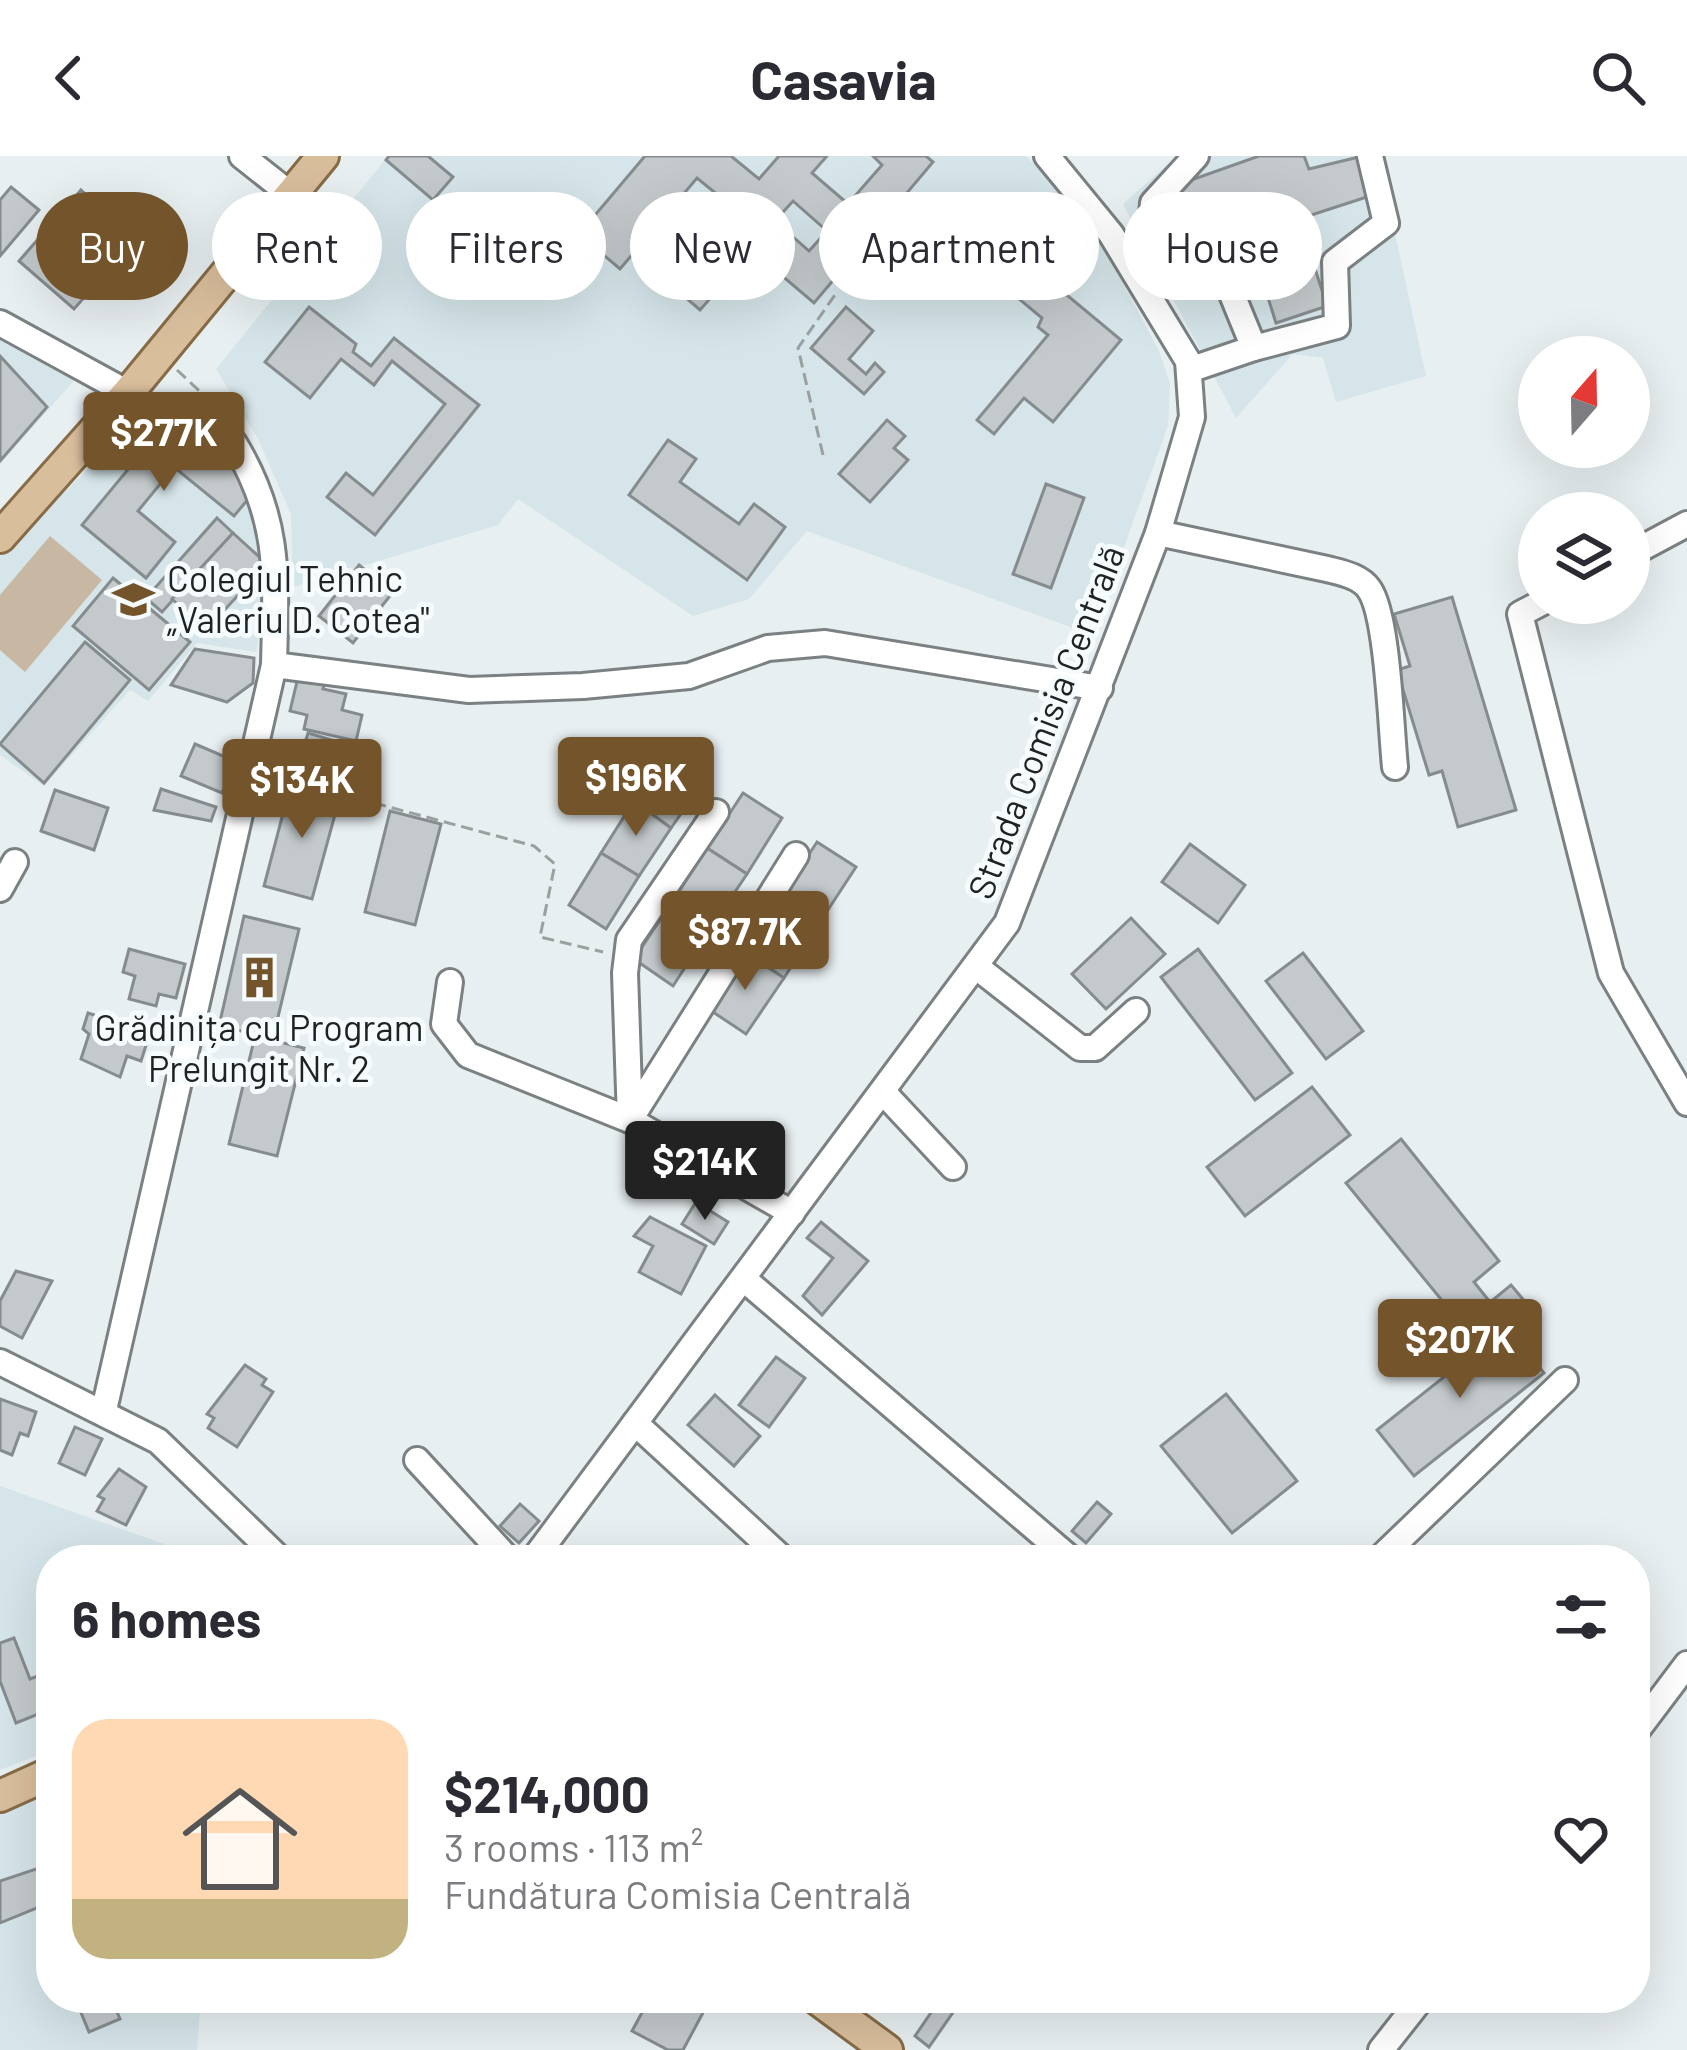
<!DOCTYPE html>
<html lang="en">
<head>
<meta charset="utf-8">
<style>
  :root { --surface:#fff; --page:#f7f7f7; --text:#2b2b33; --muted:#7c7c81; --accent:#74542a }
  body { margin:0; font-family:Barlow,sans-serif; background:var(--page); color:var(--text); height:100vh; display:flex; flex-direction:column; font-size:45px; white-space:nowrap }
  * { box-sizing:border-box; margin:0 }
  p { font-size:39px; color:var(--muted) }
  .icon { flex:none; width:66px; height:66px; fill:none; stroke:currentColor; stroke-width:2; stroke-linecap:round; stroke-linejoin:round }
  .map { position:relative; flex:1; overflow:hidden }
  .side { position:absolute; left:36px; top:1389px; width:1614px; height:468px; display:flex; flex-direction:column; background:var(--surface); border-radius:48px; box-shadow:0 12px 48px #0002 }
  .side>* { flex:none }
  .banner { position:absolute; left:36px; top:36px; width:1617px; height:108px; display:flex; gap:24px }
  .needle { width:78px; rotate:20deg }
  .fabs { position:absolute; left:1518px; top:180px; display:grid; gap:24px }
  .fabs a { display:grid; place-items:center; width:132px; height:132px; border-radius:50%; background:var(--surface); box-shadow:0 12px 48px #0002; font-size:60px }
  .price { position:absolute; translate:-50% -102px; padding:0 27px; border-radius:12px; background:var(--accent); color:#fff; font-size:39px; line-height:78px; filter:drop-shadow(0 3px 6px #0008) }
  .price::after { content:''; position:absolute; left:50%; top:72px; width:36px; height:27px; margin-left:-18px; background:inherit; clip-path:polygon(0 0,100% 0,50% 100%) }
  .price.on { background:#222; color:#fff }
  ul { padding:0; list-style:none }
  li { display:flex; align-items:center; gap:36px; height:300px; padding:0 36px }
  li span { display:grid; place-items:center; flex:none; width:336px; height:240px; border-radius:36px; color:#555 }
  li>.icon { margin-inline-start:auto }
  span .icon { width:144px; height:144px; fill:#fffc; stroke-width:1 }
  li b { font-size:51px }
  h2 { display:flex; justify-content:space-between; align-items:center; height:144px; padding:0 36px; font-size:51px }
  .tag { padding:0 42px; border-radius:54px; background:var(--surface); box-shadow:0 12px 48px #0002; font-size:42px; line-height:108px }
  .tag.on { background:var(--accent); color:#fff }
  header { display:flex; justify-content:space-between; align-items:center; height:156px; padding:0 36px; background:var(--surface); font-size:54px; font-weight:700 }
  .map>svg:first-child { display:block }
</style>
</head>
<body>
<header><svg class="icon" aria-label="back" viewBox="0 0 24 24"><path d="M15 5l-7 7 7 7"/></svg>Casavia<svg class="icon" aria-label="search" viewBox="0 0 24 24"><circle cx="10" cy="10" r="6"/><path d="M15 15l6 6"/></svg></header>
<div class="map">
<svg width="1687" height="1894" viewBox="0 0 1687 1894">
  <rect width="100%" height="100%" fill="#e8eff1"/>
  <!-- built -->
  <g fill="#d5e5e9">
    <polygon points="388,0 1026,0 1094,73 1159,195 1170,227 1168,270 1092,479 807,375 749,443 693,460 518,343 498,369 293,431 291,358 258,283 216,213"/>
    <polygon points="1177,0 1378,0 1426,220 1336,246 1323,202 1293,198 1236,262 1123,48"/>
    <polygon points="0,175 79,219 0,308"/>
    <polygon points="156,244 259,330 272,401 256,496 197,487 148,545 130,534 44,630 0,599 0,401"/>
    <polygon points="0,1330 198,1400 51,1404 51,1594 0,1614"/>
    <polygon points="51,1635 51,1842 201,1842 197,1894 0,1894 0,1654"/>
  </g>
  <!-- green -->
  <polygon fill="#c8b7a3" points="50,380 102,424 25,516 0,494 0,439"/>
  <!-- building -->
  <g fill="#c4cacc" stroke="#868c8e" stroke-width="3" fill-rule="evenodd">
    <polygon points="389,0 428,0 453,21 433,44 386,4"/>
    <path d="M645,0H731L759,23L779,0H827L812,17L848,48L882,9L873,0H926L933,6L814,147L721,68L734,52L697,22L620,113L579,78ZM793,45L827,75L809,95L775,65Z"/>
    <polygon points="1259,0 1304,0 1309,13 1363,0 1376,38 1299,63 1327,150 1276,167 1245,69 1177,87 1163,34"/>
    <polygon points="11,31 39,54 0,100 0,44"/>
    <polygon points="81,34 136,83 74,153 19,105"/>
    <polygon points="951,44 968,54 968,69 922,119 898,114 898,95 916,75 921,80 925,75 918,68 937,46"/>
    <polygon points="665,77 723,128 700,154 642,104"/>
    <polygon points="1015,96 1121,184 1053,266 1024,242 994,278 977,264 1048,179 1038,171 1042,162 994,122"/>
    <polygon points="309,151 356,188 353,196 371,210 394,182 479,249 375,379 327,341 346,317 373,339 445,248 392,205 374,229 341,203 310,242 265,206"/>
    <polygon points="846,151 873,175 849,203 866,218 875,207 884,216 864,238 811,192"/>
    <polygon points="0,200 47,251 0,305"/>
    <polygon points="173,259 259,330 234,360 174,311 138,355 175,386 146,422 82,369"/>
    <polygon points="887,264 905,280 894,292 908,304 870,346 839,318"/>
    <polygon points="668,284 696,303 680,326 739,368 754,348 785,371 747,424 629,339"/>
    <polygon points="1046,328 1084,342 1051,432 1013,418"/>
    <polygon points="217,362 233,377 162,456 146,442"/>
    <polygon points="233,377 267,408 206,474 172,443"/>
    <polygon points="359,409 393,436 353,487 319,460"/>
    <polygon points="113,422 190,486 149,534 73,470"/>
    <polygon points="1452,441 1516,654 1458,671 1442,615 1429,619 1397,514 1410,510 1394,458"/>
    <polygon points="85,486 130,524 44,627 0,588"/>
    <polygon points="195,493 254,502 253,527 227,546 171,529"/>
    <polygon points="299,517 326,524 323,533 346,538 342,554 362,559 356,585 304,573 307,559 290,555"/>
    <polygon points="308,577 352,590 345,615 300,603"/>
    <polygon points="195,588 235,605 222,637 181,620"/>
    <polygon points="667,596 707,621 671,672 634,645"/>
    <polygon points="291,627 340,640 312,743 264,730"/>
    <polygon points="161,633 216,651 211,665 154,654"/>
    <polygon points="55,634 108,652 94,694 41,675"/>
    <polygon points="743,637 782,662 747,718 707,692"/>
    <polygon points="634,645 671,672 639,720 601,697"/>
    <polygon points="390,655 441,668 415,769 365,756"/>
    <polygon points="817,686 856,711 820,766 781,741"/>
    <polygon points="1190,688 1245,729 1218,767 1162,726"/>
    <polygon points="707,692 747,718 710,773 671,748"/>
    <polygon points="601,697 639,720 606,773 569,749"/>
    <polygon points="781,741 820,766 784,822 745,796"/>
    <polygon points="671,748 710,773 673,830 634,803"/>
    <polygon points="244,760 299,773 273,882 219,870"/>
    <polygon points="1131,762 1165,798 1106,853 1072,818"/>
    <polygon points="129,793 185,808 176,842 159,838 156,850 129,843 135,820 123,816"/>
    <polygon points="1198,793 1292,917 1255,944 1161,821"/>
    <polygon points="745,796 784,822 746,878 707,852"/>
    <polygon points="1303,797 1363,875 1326,903 1266,825"/>
    <polygon points="88,857 150,877 141,905 127,900 120,921 81,903 89,878 83,873"/>
    <polygon points="255,880 304,892 277,1000 229,988"/>
    <polygon points="1312,931 1350,979 1245,1060 1207,1011"/>
    <polygon points="1401,983 1499,1105 1474,1126 1490,1146 1462,1169 1346,1027"/>
    <polygon points="696,1046 728,1066 714,1088 682,1068"/>
    <polygon points="650,1061 706,1090 681,1138 639,1116 653,1090 634,1080"/>
    <polygon points="821,1066 868,1105 822,1159 803,1140 833,1102 807,1082"/>
    <polygon points="16,1115 52,1125 22,1182 0,1170 0,1145"/>
    <polygon points="1511,1129 1527,1148 1455,1207 1439,1188"/>
    <polygon points="1507,1171 1544,1217 1414,1320 1377,1274"/>
    <polygon points="776,1201 805,1222 769,1271 739,1249"/>
    <polygon points="245,1209 266,1223 262,1229 273,1236 237,1291 208,1272 214,1262 207,1258"/>
    <polygon points="1226,1238 1297,1325 1232,1377 1161,1290"/>
    <polygon points="715,1239 760,1280 734,1310 688,1269"/>
    <polygon points="0,1243 36,1256 28,1280 20,1277 12,1299 0,1294"/>
    <polygon points="75,1271 102,1283 85,1319 59,1307"/>
    <polygon points="119,1313 146,1331 126,1369 97,1355 104,1343 98,1340"/>
    <polygon points="1097,1346 1111,1358 1086,1387 1072,1375"/>
    <polygon points="520,1348 539,1365 519,1387 500,1370"/>
    <polygon points="14,1482 30,1523 51,1515 51,1553 16,1567 0,1525 0,1487"/>
    <polygon points="51,1708 51,1781 39,1751 0,1767 0,1725"/>
    <polygon points="75,1842 111,1842 120,1863 89,1876"/>
    <polygon points="650,1842 684,1842 705,1853 683,1894 668,1894 632,1875"/>
    <polygon points="941,1842 963,1842 929,1891 915,1880"/>
  </g>
  <g fill="none" stroke-linecap="round" stroke-linejoin="round">
    <defs>
      <g id="minor">
        <polyline points="242,0 290,38"/>
        <polyline points="0,167 128,237"/>
        <polyline points="1254,192 1337,170 1335,106 1386,67 1370,0"/>
        <polyline points="1189,214 1254,192 1220,109 1214,103 1179,109 1152,57 1153,47 1196,0"/>
        <path d="M1158,377L1327,413C1342,417 1360,420 1369,433C1388,459 1391,574 1395,611"/>
        <polyline points="1629,399 1687,368"/>
        <polyline points="1541,447 1520,458 1611,817 1687,947"/>
        <polyline points="274,509 469,534 583,530 689,520 768,492 825,487 1100,532"/>
        <polyline points="0,733 15,706"/>
        <polyline points="978,812 1080,892 1095,892 1136,855"/>
        <polyline points="450,826 444,868 468,899 630,964 792,1057"/>
        <polyline points="883,936 953,1011"/>
        <polyline points="631,962 796,699"/>
        <polyline points="630,964 625,817 629,784 716,656"/>
        <polyline points="745,1124 1072,1404"/>
        <polyline points="0,1206 158,1285 281,1404"/>
        <path d="M104,1254L274,509C276,422 281,364 234,287"/>
        <polyline points="635,1267 784,1404"/>
        <polyline points="417,1304 509,1404"/>
        <polyline points="533,1404 1007,767 1158,377 1192,261 1188,205 1111,78 1047,0"/>
        <polyline points="1378,1404 1565,1224"/>
        <polyline points="1635,1577 1687,1508"/>
        <polyline points="1381,1894 1422,1842"/>
      </g>
      <g id="major">
        <polyline points="0,381 128,237 323,0"/>
        <polyline points="0,1640 51,1617"/>
        <polyline points="816,1842 887,1894"/>
      </g>
    </defs>
    <!-- minor casing -->
    <use href="#minor" stroke="#7b8082" stroke-width="30"/>
    <!-- major casing -->
    <use href="#major" stroke="#876b46" stroke-width="36"/>
    <!-- path -->
    <g stroke="#9a9fa0" stroke-width="3" stroke-dasharray="12 6" stroke-linecap="butt">
      <polyline points="177,214 209,244 221,265"/>
      <polyline points="823,299 798,192 837,136"/>
      <polyline points="270,619 534,690 555,708 540,781 603,796"/>
    </g>
    <!-- minor -->
    <use href="#minor" stroke="#fff" stroke-width="24"/>
    <!-- major -->
    <use href="#major" stroke="#d9be9c" stroke-width="30"/>
  </g>
  <!-- icons -->
  <defs>
    <symbol id="school-bare" viewBox="-9 -9 18 18"><path d="M0-5L7-2L0 1L-7-2ZM-4 1L0 2.5L4 1V4Q0 6-4 4Z" fill="#74542a" stroke="#f6fcfe" stroke-width="2.5" paint-order="stroke"/></symbol>
    <symbol id="building-bare" viewBox="-9 -9 18 18"><path d="M-4-6H4V6H1V3H-1V6H-4ZM-2.5-4.3h1.7v1.8h-1.7ZM.8-4.3h1.7v1.8H.8ZM-2.5-1h1.7V.8h-1.7ZM.8-1h1.7V.8H.8Z" fill="#74542a" stroke="#f6fcfe" stroke-width="2.5" paint-order="stroke"/></symbol>
  </defs>
  <g fill-rule="evenodd">
    <use href="#school-bare" x="104" y="414" width="59" height="59"/>
    <use href="#building-bare" x="230" y="792" width="59" height="59"/>
  </g>
  <g text-anchor="middle" stroke-width="10" stroke-linejoin="round" paint-order="stroke">
    <!-- poi labels -->
    <g font-size="36" fill="#1f2222" stroke="#f6fcfe" text-anchor="start">
      <text x="167" y="436">Colegiul Tehnic<tspan x="167" dy="41">„Valeriu D. Cotea"</tspan></text>
      <text x="259" y="885" text-anchor="middle">Grădinița cu Program<tspan x="259" dy="41">Prelungit Nr. 2</tspan></text>
    </g>
    <!-- street labels -->
    <g font-size="36" fill="#1f2222" stroke="#f6fcfe">
      <text transform="translate(1046 566) rotate(-69)" y="13">Strada Comisia Centrală</text>
    </g>
  </g>
</svg>
<div class="fabs">
<a><svg class="needle" viewBox="-14 -14 28 28"><path d="M0-13l5 13h-10z" fill="#e53935"/><path d="M0 13l5-13h-10z" fill="#7c7c81"/></svg></a>
<a><svg class="icon" aria-label="layers" viewBox="0 0 24 24"><path d="M12 4l9 5-9 5-9-5zM3 14l9 5 9-5"/></svg></a>
</div>
<b class="price" style="left:164px;top:338px">$277K</b>
<b class="price" style="left:636px;top:683px">$196K</b>
<b class="price" style="left:302px;top:685px">$134K</b>
<b class="price" style="left:745px;top:837px">$87.7K</b>
<b class="price on" style="left:705px;top:1067px">$214K</b>
<b class="price" style="left:1460px;top:1245px">$207K</b>
<div class="banner">
<a class="tag on">Buy</a>
<a class="tag">Rent</a>
<a class="tag">Filters</a>
<a class="tag">New</a>
<a class="tag">Apartment</a>
<a class="tag">House</a>
</div>
<section class="side">
<h2>6 homes<svg class="icon" aria-label="filters" viewBox="0 0 24 24"><path d="M4 7h16M4 17h16"/><circle cx="9" cy="7" r="2"/><circle cx="15" cy="17" r="2"/></svg></h2>
<ul>
<li><span style="background:linear-gradient(#ffd9b3 75%,#c2b280 0)"><svg class="icon" aria-label="home" viewBox="0 0 24 24"><path d="M3 11l9-7 9 7M6 9v11h12V9"/></svg></span><div><b>$214,000</b><p>3 rooms · 113 m²</p><p>Fundătura Comisia Centrală</p></div><svg class="icon" aria-label="heart" viewBox="0 0 24 24"><path d="M12 20l-8-8c-3-5 5-10 8-4 3-6 11-1 8 4z"/></svg></li>
</ul>
</section>
</div>
</body>
</html>
